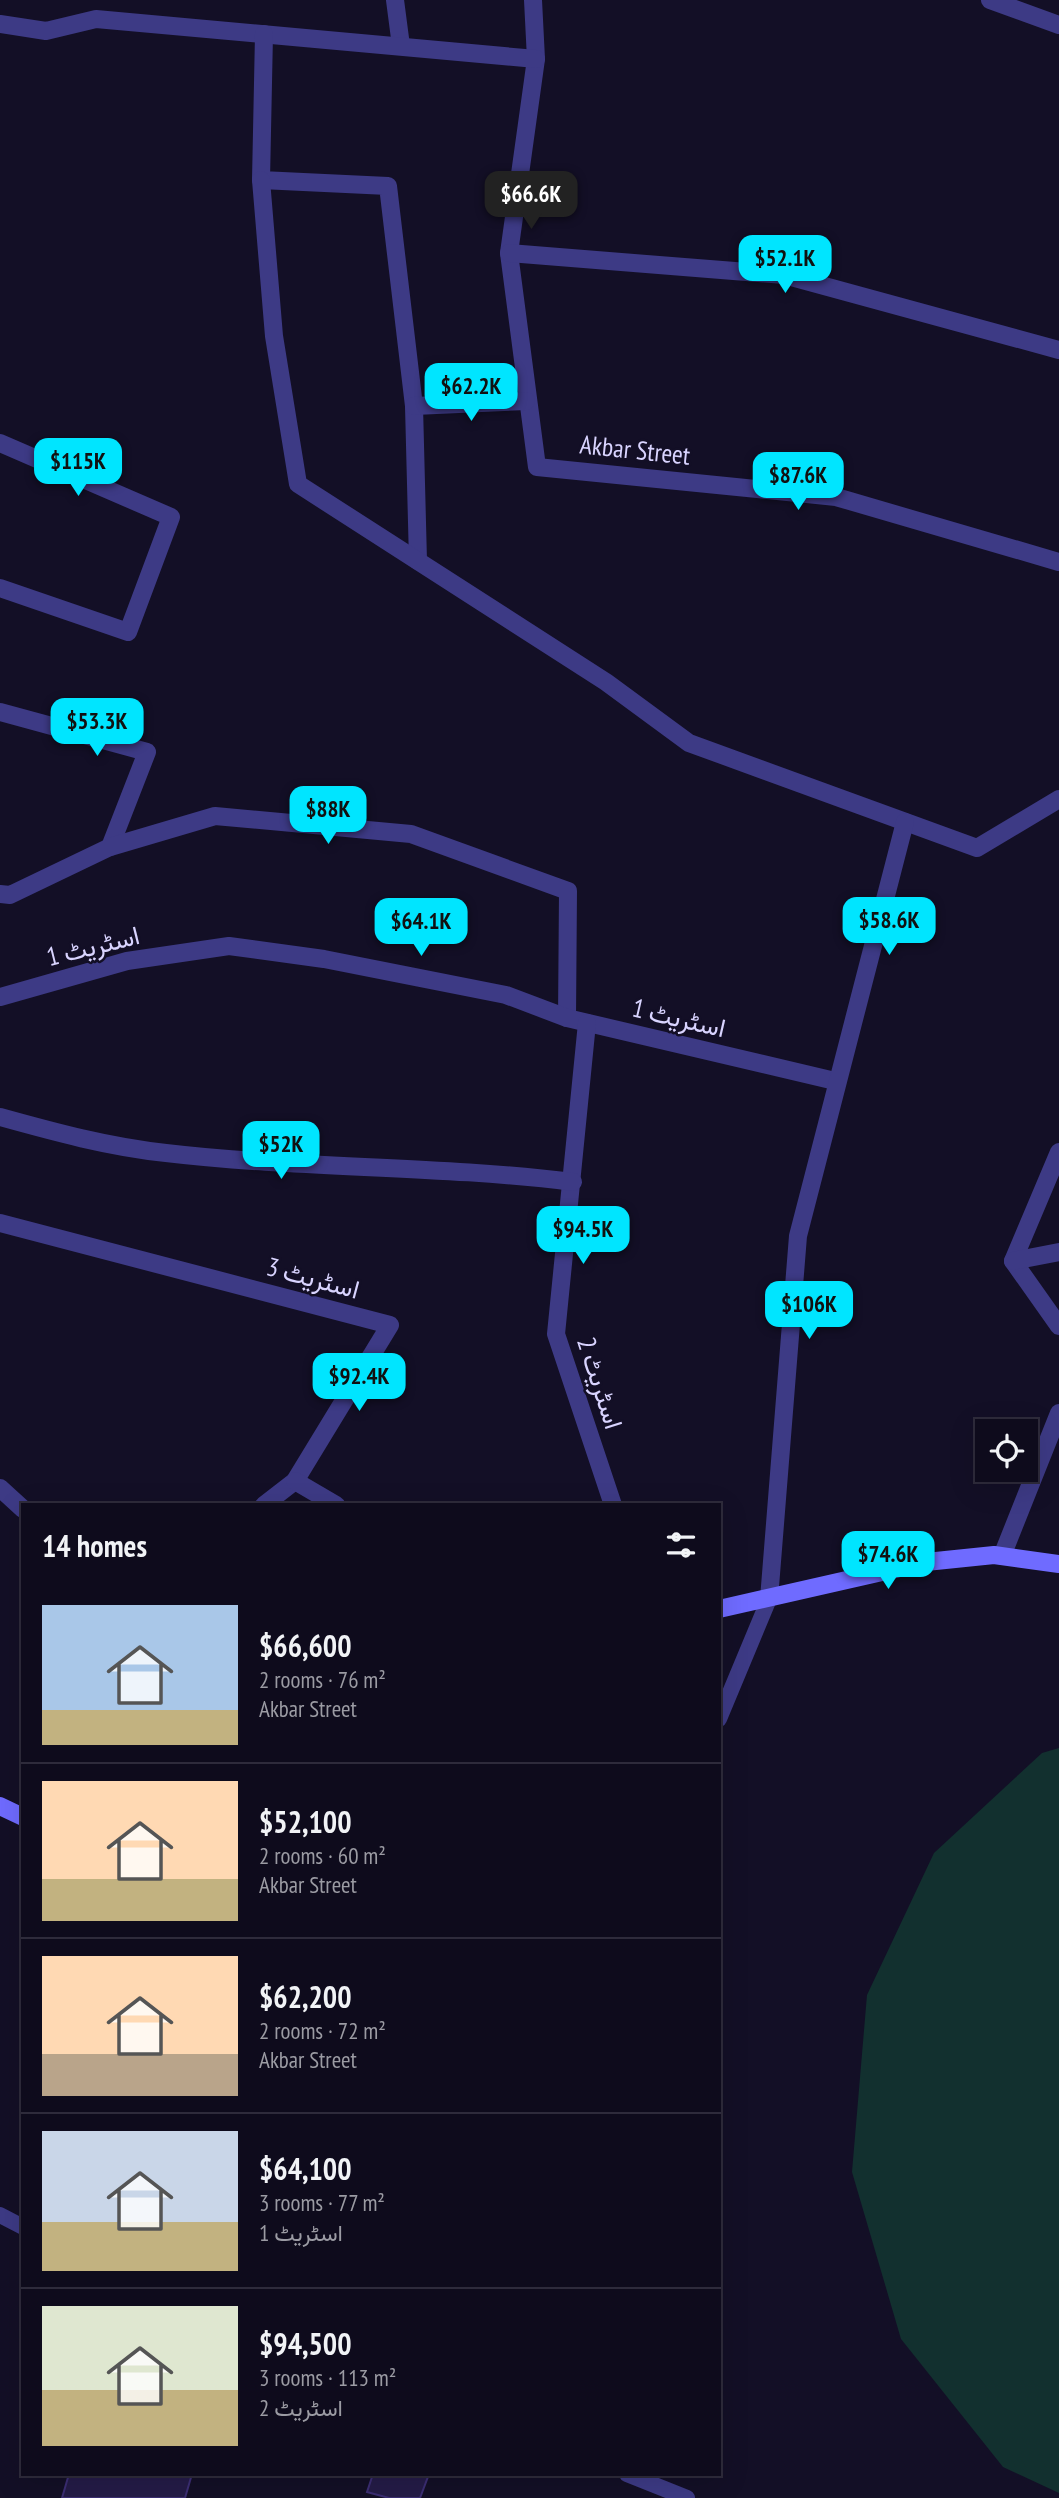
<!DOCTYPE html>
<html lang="en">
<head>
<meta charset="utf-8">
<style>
  :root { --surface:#0e0b1c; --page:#171425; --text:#f1f3f6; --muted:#9b9ba3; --line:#2e2b3b; --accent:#00e5ff }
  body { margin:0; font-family:"PT Sans Narrow",Vazirmatn,sans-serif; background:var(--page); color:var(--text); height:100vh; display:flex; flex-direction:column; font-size:26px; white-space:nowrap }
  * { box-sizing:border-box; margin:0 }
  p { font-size:23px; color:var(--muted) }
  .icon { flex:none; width:38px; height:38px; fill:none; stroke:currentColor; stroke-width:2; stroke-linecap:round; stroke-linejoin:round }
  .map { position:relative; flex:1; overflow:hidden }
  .panel { position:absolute; left:21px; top:1503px; width:700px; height:973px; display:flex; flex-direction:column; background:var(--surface); border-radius:0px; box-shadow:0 7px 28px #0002,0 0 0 2px var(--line) }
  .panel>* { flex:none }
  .controls { position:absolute; left:975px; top:1419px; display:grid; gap:14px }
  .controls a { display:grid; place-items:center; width:63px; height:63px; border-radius:0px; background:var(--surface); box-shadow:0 7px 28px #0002,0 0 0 2px var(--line); font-size:35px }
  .price { position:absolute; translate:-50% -60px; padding:0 16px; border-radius:14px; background:var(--accent); color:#111; font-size:23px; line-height:46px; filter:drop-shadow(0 2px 4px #0008) }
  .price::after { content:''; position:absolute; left:50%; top:42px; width:21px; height:16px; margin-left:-10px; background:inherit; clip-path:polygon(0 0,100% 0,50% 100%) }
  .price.on { background:#222; color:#fff }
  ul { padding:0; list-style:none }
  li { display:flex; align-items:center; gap:21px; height:175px; padding:0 21px }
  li+li { border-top:2px solid var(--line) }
  li span { display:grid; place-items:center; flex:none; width:196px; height:140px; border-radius:0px; color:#555 }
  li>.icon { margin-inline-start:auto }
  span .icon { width:84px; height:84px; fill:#fffc; stroke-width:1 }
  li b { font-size:30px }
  h2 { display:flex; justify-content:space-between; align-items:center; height:84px; padding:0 21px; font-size:30px }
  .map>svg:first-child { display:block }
</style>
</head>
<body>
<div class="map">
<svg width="1059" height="2498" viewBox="0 0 1059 2498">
  <rect width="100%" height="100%" fill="#130f26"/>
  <!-- green -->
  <polygon fill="#12302f" points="1059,1748 1059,2493 1003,2467 901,2339 852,2172 867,1995 934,1853 1042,1753"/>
  <!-- building -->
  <g fill="#241b47" stroke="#3b2d73" stroke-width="2">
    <polygon points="69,2474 192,2474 185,2498 62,2498"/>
    <polygon points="373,2474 429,2474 420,2498 389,2498 367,2492"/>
  </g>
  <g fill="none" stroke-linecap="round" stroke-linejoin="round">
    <!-- lane -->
    <g stroke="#3d3a85" stroke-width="16">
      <polyline points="719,1719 769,1599"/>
      <polyline points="0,2215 23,2227"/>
      <polyline points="627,2474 687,2498"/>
    </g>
    <!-- street -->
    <g stroke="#3d3a85" stroke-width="18">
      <polyline points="395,0 401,46"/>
      <polyline points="533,0 536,59 509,253 537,467 836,497 1059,562"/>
      <polyline points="990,0 1059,25"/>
      <polyline points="0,24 46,31 96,19 536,59"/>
      <polyline points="264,34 261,180 388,186 414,406 418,561"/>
      <polyline points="261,180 274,336 298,484 606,682 689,743 977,848 1059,799"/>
      <polyline points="509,253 784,275 1059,350"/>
      <polyline points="414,406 526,401"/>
      <polyline points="0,443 171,517 128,632 0,588"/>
      <polyline points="0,712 147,752 110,847"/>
      <polyline points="0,894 10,895 110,847 215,816 411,834 568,891 567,1018"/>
      <polyline points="0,997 127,961 229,946 324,959 506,995 567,1018 835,1081"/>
      <polyline points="587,1023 556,1334 613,1505"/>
      <path d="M0,1117C54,1132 109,1147 166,1153C301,1169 438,1165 573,1182"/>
      <polyline points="1059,1152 1013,1261 1059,1326"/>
      <polyline points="0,1223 390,1325 295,1481 264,1505"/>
      <polyline points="1013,1261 1059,1252"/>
      <polyline points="295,1481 336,1505"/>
      <polyline points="0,1488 23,1509"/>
      <polyline points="1002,1556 1059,1413"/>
      <polyline points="769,1599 798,1236 905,822"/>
    </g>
    <!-- secondary -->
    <g stroke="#6f6bff" stroke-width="18">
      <polyline points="719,1609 926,1562 994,1555 1059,1564"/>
      <polyline points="0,1806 23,1817"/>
    </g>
  </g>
  <g text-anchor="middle" stroke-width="5" stroke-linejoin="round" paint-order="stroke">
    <!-- street labels -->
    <g font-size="26" fill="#d9d4ff" stroke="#130f26">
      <text transform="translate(635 450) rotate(6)" y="9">Akbar Street</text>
      <text transform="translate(93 946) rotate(-14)" y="9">اسٹریٹ 1</text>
      <text transform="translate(679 1018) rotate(13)" y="9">اسٹریٹ 1</text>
      <text transform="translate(313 1278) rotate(15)" y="9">اسٹریٹ 3</text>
      <text transform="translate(600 1383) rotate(72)" y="9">اسٹریٹ 2</text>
    </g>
  </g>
</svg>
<div class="controls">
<a><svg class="icon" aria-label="locate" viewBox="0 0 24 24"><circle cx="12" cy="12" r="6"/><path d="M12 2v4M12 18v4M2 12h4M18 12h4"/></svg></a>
</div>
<b class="price on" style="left:531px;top:231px">$66.6K</b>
<b class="price" style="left:785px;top:295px">$52.1K</b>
<b class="price" style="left:471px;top:423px">$62.2K</b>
<b class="price" style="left:78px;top:498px">$115K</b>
<b class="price" style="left:798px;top:512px">$87.6K</b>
<b class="price" style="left:97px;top:758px">$53.3K</b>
<b class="price" style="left:328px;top:846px">$88K</b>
<b class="price" style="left:889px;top:957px">$58.6K</b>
<b class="price" style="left:421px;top:958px">$64.1K</b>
<b class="price" style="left:281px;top:1181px">$52K</b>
<b class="price" style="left:583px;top:1266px">$94.5K</b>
<b class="price" style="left:809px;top:1341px">$106K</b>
<b class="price" style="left:359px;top:1413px">$92.4K</b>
<b class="price" style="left:888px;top:1591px">$74.6K</b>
<section class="panel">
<h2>14 homes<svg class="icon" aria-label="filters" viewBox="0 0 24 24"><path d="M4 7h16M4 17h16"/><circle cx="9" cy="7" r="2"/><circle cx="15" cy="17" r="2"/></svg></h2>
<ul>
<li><span style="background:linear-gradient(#a9c7e8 75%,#c2b280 0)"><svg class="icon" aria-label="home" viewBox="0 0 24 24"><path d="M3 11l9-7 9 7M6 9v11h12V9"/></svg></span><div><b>$66,600</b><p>2 rooms · 76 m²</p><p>Akbar Street</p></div></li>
<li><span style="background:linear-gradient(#ffd9b3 70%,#c2b280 0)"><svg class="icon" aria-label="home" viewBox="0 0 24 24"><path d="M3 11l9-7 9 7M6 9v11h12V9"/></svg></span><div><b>$52,100</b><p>2 rooms · 60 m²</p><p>Akbar Street</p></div></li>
<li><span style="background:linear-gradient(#ffd9b3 70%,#b9a48a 0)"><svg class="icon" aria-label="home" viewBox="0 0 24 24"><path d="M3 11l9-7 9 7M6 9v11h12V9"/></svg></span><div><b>$62,200</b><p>2 rooms · 72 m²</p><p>Akbar Street</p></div></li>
<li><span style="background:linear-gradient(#c9d6e8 65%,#c2b280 0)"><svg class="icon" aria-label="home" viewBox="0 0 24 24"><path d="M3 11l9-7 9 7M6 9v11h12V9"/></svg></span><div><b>$64,100</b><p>3 rooms · 77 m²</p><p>اسٹریٹ 1</p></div></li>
<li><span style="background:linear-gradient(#dfe7d0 60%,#c2b280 0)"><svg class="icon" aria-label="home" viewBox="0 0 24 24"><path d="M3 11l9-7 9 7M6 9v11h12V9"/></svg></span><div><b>$94,500</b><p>3 rooms · 113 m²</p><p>اسٹریٹ 2</p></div></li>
</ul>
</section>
</div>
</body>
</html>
